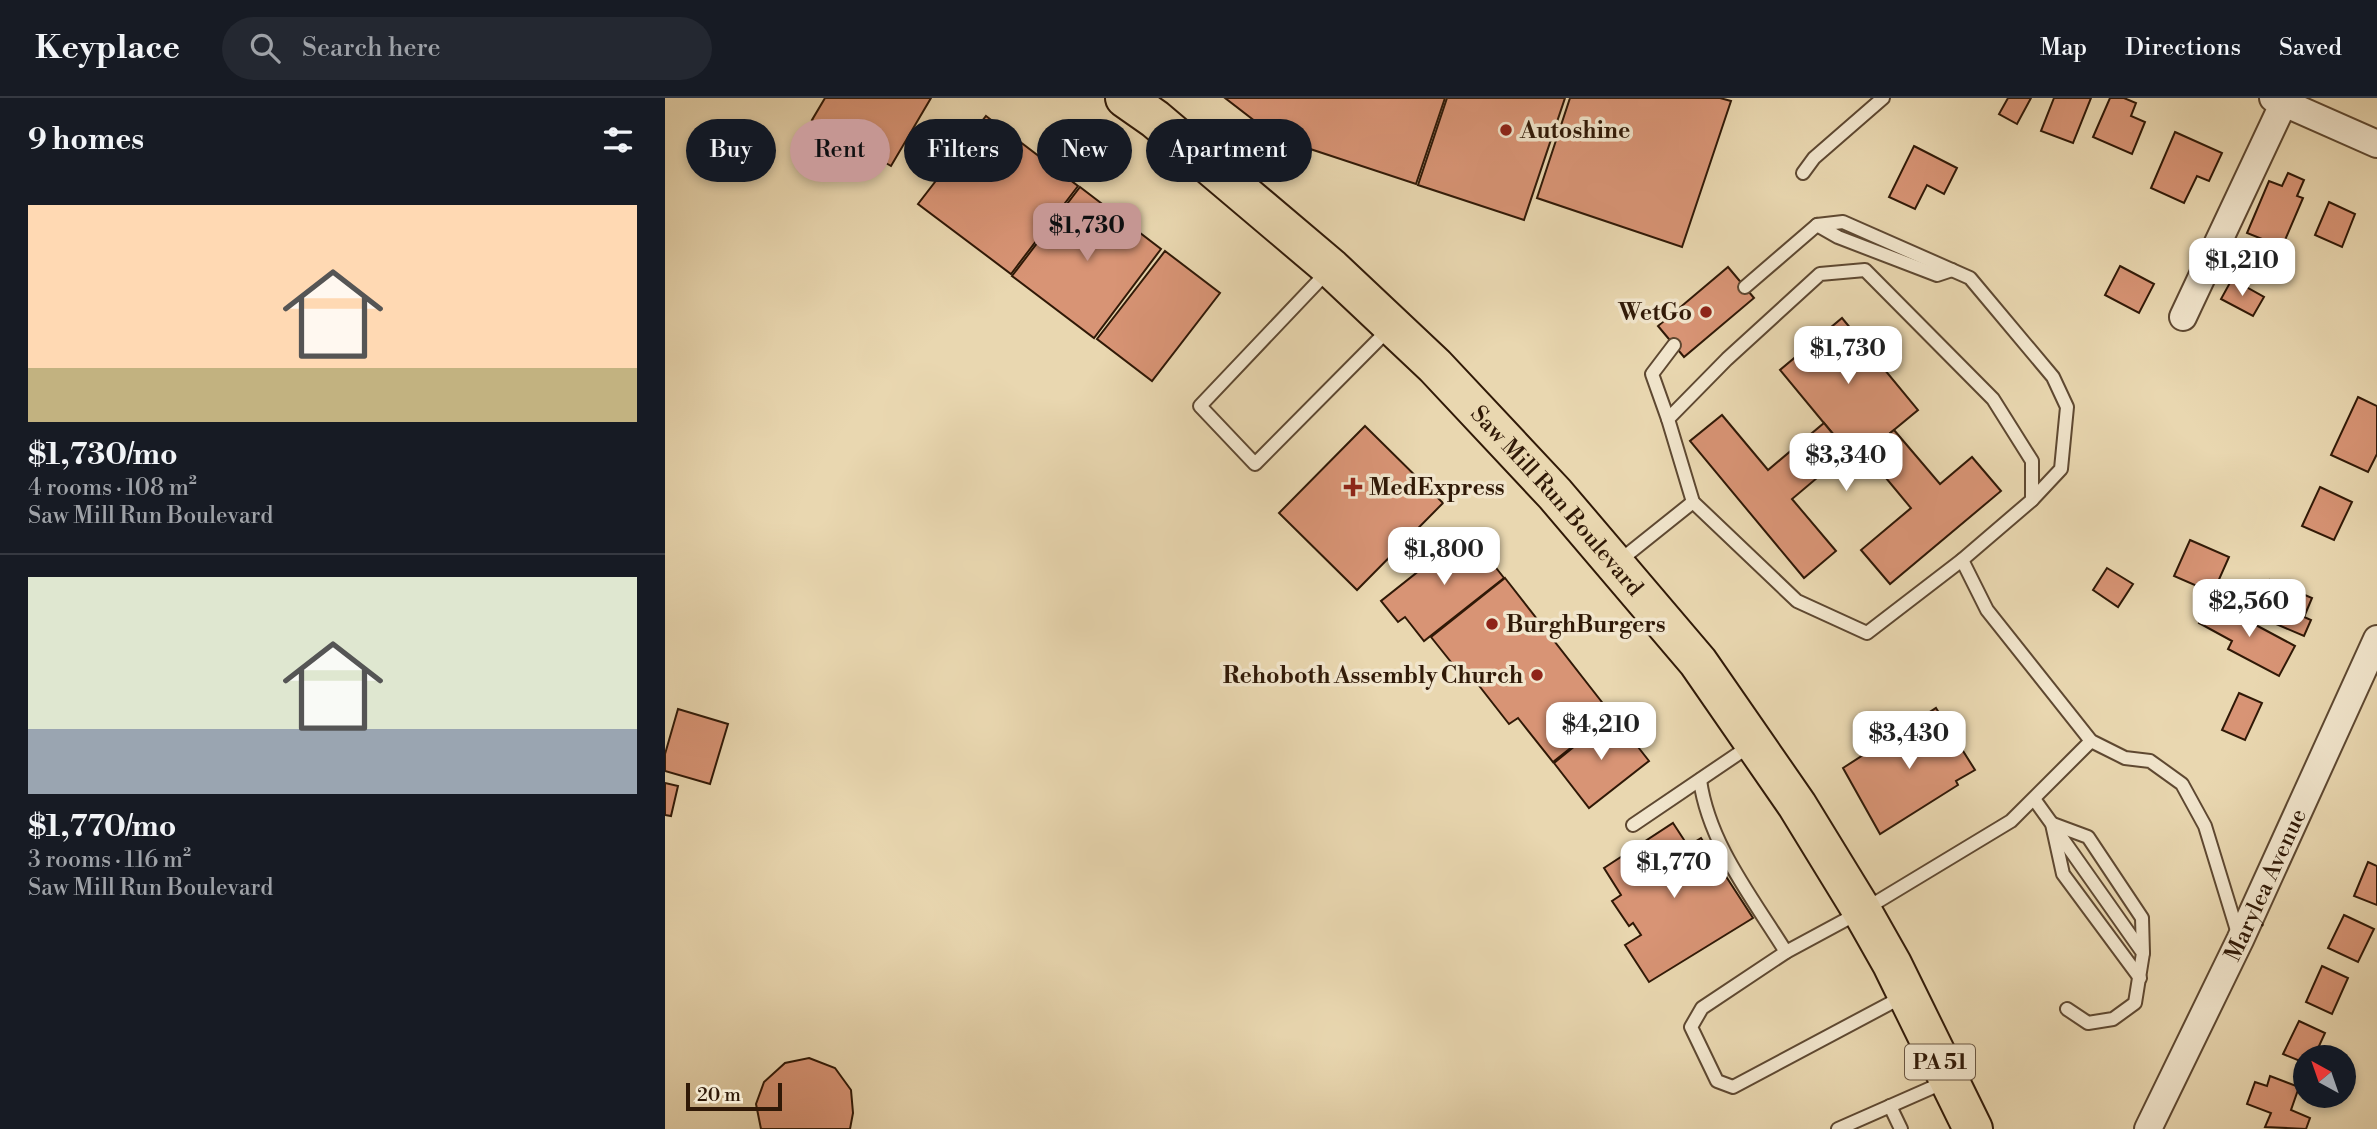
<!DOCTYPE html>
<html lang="en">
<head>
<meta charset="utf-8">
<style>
  :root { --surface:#171b24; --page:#242831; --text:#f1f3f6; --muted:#9ea1a6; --line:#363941; --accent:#c59692 }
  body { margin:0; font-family:"Libre Bodoni",serif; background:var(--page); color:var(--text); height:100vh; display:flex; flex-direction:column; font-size:26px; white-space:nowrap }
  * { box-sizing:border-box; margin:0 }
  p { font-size:23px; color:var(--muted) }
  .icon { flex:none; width:38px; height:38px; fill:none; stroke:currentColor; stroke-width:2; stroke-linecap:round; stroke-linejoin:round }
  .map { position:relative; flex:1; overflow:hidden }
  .panel { display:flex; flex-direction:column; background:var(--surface); width:665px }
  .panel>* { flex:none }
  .hud { position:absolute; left:21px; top:21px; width:665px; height:63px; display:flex; gap:14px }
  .needle { width:46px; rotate:320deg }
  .controls { position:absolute; left:1628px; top:947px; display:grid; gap:14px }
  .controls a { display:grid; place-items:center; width:63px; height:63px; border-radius:50%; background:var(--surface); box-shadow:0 4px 10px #0003; font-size:35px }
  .scale { position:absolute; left:21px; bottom:18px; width:96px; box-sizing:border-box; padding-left:7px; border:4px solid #301907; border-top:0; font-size:19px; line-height:24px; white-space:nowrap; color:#301907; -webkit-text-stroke:5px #f1e5cc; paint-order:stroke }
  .price { position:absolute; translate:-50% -60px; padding:0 16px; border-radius:14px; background:#fff; color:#222; font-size:23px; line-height:46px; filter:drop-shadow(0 2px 4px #0008) }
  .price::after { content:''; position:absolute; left:50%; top:42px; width:21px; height:16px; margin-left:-10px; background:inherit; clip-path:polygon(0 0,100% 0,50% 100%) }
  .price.active { background:var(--accent); color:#111 }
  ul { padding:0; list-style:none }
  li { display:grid; align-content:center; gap:14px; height:371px; padding:0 28px }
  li+li { border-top:2px solid var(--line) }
  li span { display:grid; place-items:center; height:217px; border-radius:0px; color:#555 }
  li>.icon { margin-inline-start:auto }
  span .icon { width:126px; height:126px; fill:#fffc; stroke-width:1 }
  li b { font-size:30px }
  h2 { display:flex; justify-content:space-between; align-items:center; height:84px; padding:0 28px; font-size:30px }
  .pill { padding:0 24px; border-radius:32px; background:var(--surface); box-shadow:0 4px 10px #0003; font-size:24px; line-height:63px }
  .pill.active { background:var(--accent); color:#111 }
  header { display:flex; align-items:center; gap:42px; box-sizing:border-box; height:98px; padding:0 35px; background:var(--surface); border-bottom:2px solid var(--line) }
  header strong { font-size:33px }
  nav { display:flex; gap:38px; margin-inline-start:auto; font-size:24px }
  .search { width:490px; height:63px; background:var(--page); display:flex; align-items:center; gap:18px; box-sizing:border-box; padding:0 24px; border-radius:38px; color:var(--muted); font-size:26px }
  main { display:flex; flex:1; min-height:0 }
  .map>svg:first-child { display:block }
</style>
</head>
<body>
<header>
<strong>Keyplace</strong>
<div class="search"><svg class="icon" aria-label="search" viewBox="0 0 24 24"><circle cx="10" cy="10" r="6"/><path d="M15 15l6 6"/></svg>Search here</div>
<nav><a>Map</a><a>Directions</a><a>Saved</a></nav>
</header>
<main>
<section class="panel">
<h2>9 homes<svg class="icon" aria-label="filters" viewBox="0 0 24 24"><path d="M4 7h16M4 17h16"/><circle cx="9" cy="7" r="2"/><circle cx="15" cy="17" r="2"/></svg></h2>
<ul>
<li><span style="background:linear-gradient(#ffd9b3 75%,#c2b280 0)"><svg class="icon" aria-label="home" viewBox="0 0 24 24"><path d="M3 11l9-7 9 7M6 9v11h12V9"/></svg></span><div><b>$1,730/mo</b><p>4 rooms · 108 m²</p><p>Saw Mill Run Boulevard</p></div></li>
<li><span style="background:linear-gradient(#dfe7d0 70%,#9aa5b1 0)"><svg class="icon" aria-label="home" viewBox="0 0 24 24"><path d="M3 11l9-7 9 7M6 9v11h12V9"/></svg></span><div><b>$1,770/mo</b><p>3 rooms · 116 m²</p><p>Saw Mill Run Boulevard</p></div></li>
</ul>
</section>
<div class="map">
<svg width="1712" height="1031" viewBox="0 0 1712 1031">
  <rect width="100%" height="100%" fill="#e9d7b0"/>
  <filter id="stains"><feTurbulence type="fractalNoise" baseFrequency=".00286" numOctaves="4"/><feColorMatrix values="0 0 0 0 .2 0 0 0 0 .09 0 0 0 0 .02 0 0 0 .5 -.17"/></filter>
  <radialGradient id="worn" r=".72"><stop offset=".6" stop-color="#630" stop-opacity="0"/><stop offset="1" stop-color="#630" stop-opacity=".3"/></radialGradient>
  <!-- building -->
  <g fill="#d89475" stroke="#301907" stroke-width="2">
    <polygon points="160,0 266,0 226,68 147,22"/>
    <polygon points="560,0 780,0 751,86 612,40"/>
    <polygon points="782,0 900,0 859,122 753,87"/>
    <polygon points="905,0 1055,0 1066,3 1017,149 872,100"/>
    <polygon points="1343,0 1366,0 1352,26 1334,16"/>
    <polygon points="1389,0 1426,0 1408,45 1376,33"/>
    <polygon points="1445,0 1459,0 1471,5 1466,18 1480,24 1467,56 1428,39"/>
    <polygon points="321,18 413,88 346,176 253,106"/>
    <polygon points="1510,34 1557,55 1544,83 1532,78 1519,105 1486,90"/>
    <polygon points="1249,48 1292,70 1279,96 1262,87 1250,111 1224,99"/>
    <polygon points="1623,75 1639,82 1632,98 1638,100 1617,149 1582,135 1604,83 1617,88"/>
    <polygon points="415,89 496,151 429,240 347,178"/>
    <polygon points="1664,104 1690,116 1677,149 1650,137"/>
    <polygon points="500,153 555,195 487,283 432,241"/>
    <polygon points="1455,168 1489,186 1474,215 1440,197"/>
    <polygon points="1063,169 1089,200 1019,259 993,228"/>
    <polygon points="1567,181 1599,199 1588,218 1556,201"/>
    <polygon points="1177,220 1253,312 1218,341 1168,336 1115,272"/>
    <polygon points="1693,299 1712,308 1712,356 1703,374 1666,357"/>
    <polygon points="1057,317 1103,372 1159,325 1168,336 1218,341 1229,332 1275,386 1307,359 1336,393 1225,486 1196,452 1246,410 1221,380 1159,374 1127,401 1171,453 1139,480 1025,343"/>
    <polygon points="700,328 778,405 692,492 614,415"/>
    <polygon points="1655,389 1687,404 1669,442 1637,428"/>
    <polygon points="803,434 839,480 759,543 740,519 733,524 716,503"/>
    <polygon points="1525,442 1564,459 1548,495 1509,478"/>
    <polygon points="1442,470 1468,486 1453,509 1428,492"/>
    <polygon points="840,480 947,617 888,664 853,620 844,626 808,580 802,584 766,539"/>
    <polygon points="1605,482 1647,500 1639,519 1646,522 1639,538 1590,517"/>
    <polygon points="1546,503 1630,548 1614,578 1563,551 1567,543 1534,525"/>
    <polygon points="1574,595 1597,605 1580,642 1557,632"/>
    <polygon points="1271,610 1310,672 1291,683 1293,687 1215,736 1178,670"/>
    <polygon points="13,611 63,626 45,686 0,673 0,656"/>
    <polygon points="948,617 984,663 924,710 889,665"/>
    <polygon points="0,685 13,688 6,718 0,717"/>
    <polygon points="1008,725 1023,748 1036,740 1088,820 984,884 960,847 976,837 968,825 964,828 947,803 956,797 939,770"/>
    <polygon points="1703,764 1712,768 1712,807 1689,798"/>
    <polygon points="1679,817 1709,831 1693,864 1663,850"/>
    <polygon points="1657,868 1683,880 1667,916 1641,904"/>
    <polygon points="1634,923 1660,935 1649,959 1640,959 1640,965 1618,956"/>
    <polygon points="144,960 170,970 186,992 188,1015 185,1031 96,1031 91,1006 99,984 120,965"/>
    <polygon points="1605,978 1634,989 1626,1012 1645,1020 1641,1031 1600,1029 1606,1015 1582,1006 1590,984 1602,988"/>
  </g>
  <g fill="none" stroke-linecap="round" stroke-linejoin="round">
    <defs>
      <g id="service">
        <polyline points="1138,75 1149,60 1218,0"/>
        <polyline points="1152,127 1178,124 1305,180 1388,279 1402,309 1396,371 1367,402"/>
        <polyline points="664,172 535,308 590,366 724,231"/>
        <polygon points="1200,172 1328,301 1367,363 1367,402 1297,462 1202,535 1132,503 1028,404 1003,321 1062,261 1155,176"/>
        <polyline points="1080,189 1152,127 1173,139 1272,177 1287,172"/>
        <polyline points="1003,321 987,276 1009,247"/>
        <polyline points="1297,462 1322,512 1426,643 1460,660 1485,663 1517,686 1540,728 1574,839"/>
        <polyline points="953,464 1028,404"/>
        <path d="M1035,682C1044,746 1087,799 1121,854"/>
        <polyline points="1369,701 1387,726 1398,776 1475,880"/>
        <polyline points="1387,726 1478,855 1470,905 1448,921 1423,925 1402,911"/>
        <polyline points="1388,726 1423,739 1477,820 1478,855"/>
        <polyline points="968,727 1086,647"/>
        <polyline points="1237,899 1068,989 1052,983 1026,929 1037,910 1121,854 1197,813 1346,723 1426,643"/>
        <polyline points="1225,1008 1236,1031"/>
        <polyline points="1173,1031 1282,983"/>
      </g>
      <g id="minor">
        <polyline points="1608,0 1712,46"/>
        <polyline points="1518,219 1621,0"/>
        <path id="s1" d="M1483,1031L1575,842L1712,541"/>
      </g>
      <g id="trunk">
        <path id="s2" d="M460,0L490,21L666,170L770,268L890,396L1033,564L1132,707L1197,813L1227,866L1308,1031"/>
      </g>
    </defs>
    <!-- service casing -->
    <use href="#service" stroke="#5e4831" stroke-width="16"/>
    <!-- minor casing -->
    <use href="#minor" stroke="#5e4831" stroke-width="30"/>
    <!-- trunk casing -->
    <use href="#trunk" stroke="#301907" stroke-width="42"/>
    <!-- service -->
    <use href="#service" stroke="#f1e5cc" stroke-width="12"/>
    <!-- minor -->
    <use href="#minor" stroke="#f1e5cc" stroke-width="26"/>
    <!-- trunk -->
    <use href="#trunk" stroke="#e9d7b0" stroke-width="38"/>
  </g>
  <!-- markers -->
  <g fill="#8f2418" stroke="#f1e5cc" stroke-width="2.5">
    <circle cx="841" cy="32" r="7"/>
    <circle cx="1041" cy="214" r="7"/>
    <path d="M684.5 378.5h7v7h7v7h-7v7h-7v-7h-7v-7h7z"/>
    <circle cx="827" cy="526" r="7"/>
    <circle cx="872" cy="577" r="7"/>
  </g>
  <g text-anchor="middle" stroke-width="7" stroke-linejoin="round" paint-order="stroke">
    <!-- shield labels -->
    <rect fill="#f1e5cc" stroke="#6a5642" stroke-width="2" x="1240" y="946.5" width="70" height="35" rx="5"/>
    <g font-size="21" font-weight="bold" fill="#301907">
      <text x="1275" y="971">PA 51</text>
    </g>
    <!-- poi labels -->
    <g font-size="23" font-weight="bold" fill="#301907" stroke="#f1e5cc" text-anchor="start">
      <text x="855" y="40">Autoshine</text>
      <text x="1027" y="222" text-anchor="end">WetGo</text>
      <text x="704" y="397">MedExpress</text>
      <text x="841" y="534">BurghBurgers</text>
      <text x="858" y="585" text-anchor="end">Rehoboth Assembly Church</text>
    </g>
    <!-- street labels -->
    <g font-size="23" fill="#301907" stroke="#f1e5cc">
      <text dy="8" stroke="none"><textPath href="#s2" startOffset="592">Saw Mill Run Boulevard</textPath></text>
      <text dy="8" stroke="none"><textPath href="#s1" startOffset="271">Marylea Avenue</textPath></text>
    </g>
  </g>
  <rect width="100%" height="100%" filter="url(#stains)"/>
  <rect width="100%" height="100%" fill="url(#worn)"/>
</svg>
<div class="controls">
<a><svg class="needle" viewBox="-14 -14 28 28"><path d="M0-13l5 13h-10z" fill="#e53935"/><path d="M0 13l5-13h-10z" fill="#9ea1a6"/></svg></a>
</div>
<div class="scale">20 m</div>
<b class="price active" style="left:422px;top:165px">$1,730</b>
<b class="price" style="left:1577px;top:200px">$1,210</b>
<b class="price" style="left:1183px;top:288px">$1,730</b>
<b class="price" style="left:1181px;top:395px">$3,340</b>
<b class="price" style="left:779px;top:489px">$1,800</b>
<b class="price" style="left:1584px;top:541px">$2,560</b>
<b class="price" style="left:936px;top:664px">$4,210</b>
<b class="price" style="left:1244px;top:673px">$3,430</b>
<b class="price" style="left:1009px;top:802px">$1,770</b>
<div class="hud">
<a class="pill">Buy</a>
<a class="pill active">Rent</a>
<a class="pill">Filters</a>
<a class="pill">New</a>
<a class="pill">Apartment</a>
</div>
</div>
</main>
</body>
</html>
